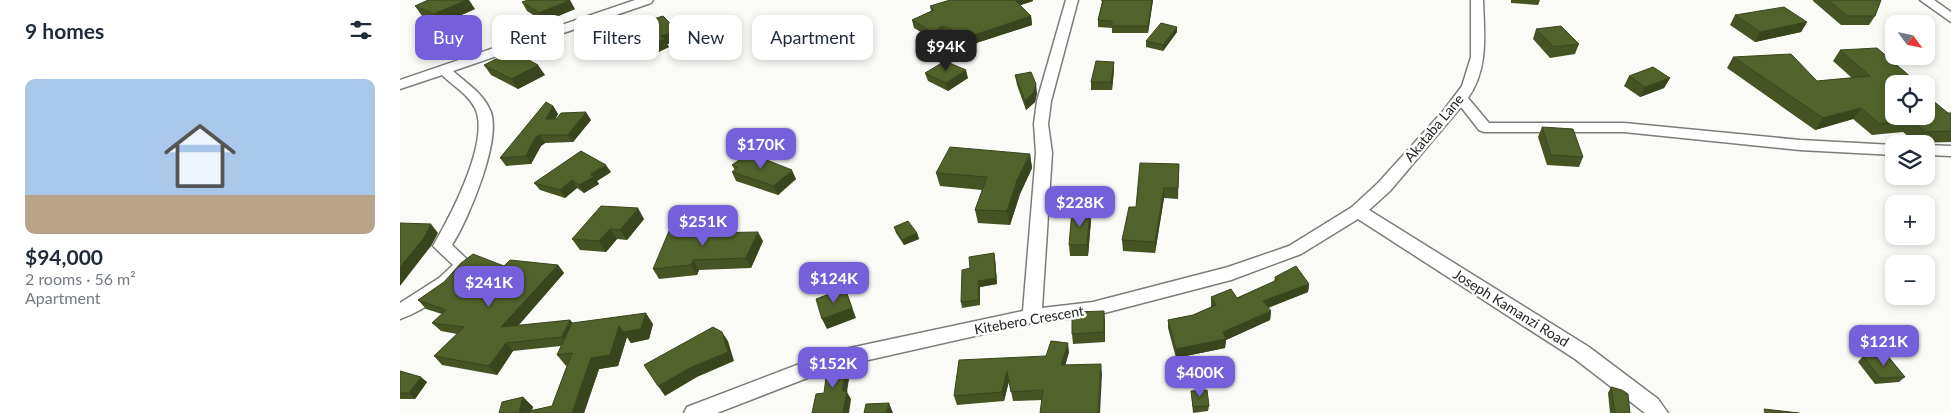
<!DOCTYPE html>
<html lang="en">
<head>
<meta charset="utf-8">
<style>
  :root { --surface:#fff; --page:#f2f2f3; --text:#1f2937; --muted:#747a83; --accent:#765fda }
  body { margin:0; font-family:Lato,sans-serif; background:var(--page); color:var(--text); height:100vh; display:flex; flex-direction:column; font-size:19px; white-space:nowrap }
  * { box-sizing:border-box; margin:0 }
  p { font-size:16px; color:var(--muted) }
  .icon { flex:none; width:28px; height:28px; fill:none; stroke:currentColor; stroke-width:2; stroke-linecap:round; stroke-linejoin:round }
  .map { position:relative; flex:1; overflow:hidden }
  .details { display:flex; flex-direction:column; background:var(--surface); width:400px }
  .details>* { flex:none }
  .hud { position:absolute; left:15px; top:15px; width:475px; height:45px; display:flex; gap:10px }
  .needle { width:32px; rotate:123deg }
  .fabs { position:absolute; left:1485px; top:15px; display:grid; gap:10px }
  .fabs a { display:grid; place-items:center; width:50px; height:50px; border-radius:10px; background:var(--surface); box-shadow:0 2px 8px #0003; font-size:25px }
  .price { position:absolute; translate:-50% -42px; padding:0 11px; border-radius:10px; background:var(--accent); color:#fff; font-size:16px; line-height:32px; filter:drop-shadow(0 1px 2px #0008) }
  .price::after { content:''; position:absolute; left:50%; top:30px; width:15px; height:11px; margin-left:-8px; background:inherit; clip-path:polygon(0 0,100% 0,50% 100%) }
  .price.active { background:#222; color:#fff }
  ul { padding:0; list-style:none }
  li { display:grid; align-content:center; gap:10px; height:265px; padding:0 25px }
  li span { display:grid; place-items:center; height:155px; border-radius:10px; color:#555 }
  li>.icon { margin-inline-start:auto }
  span .icon { width:90px; height:90px; fill:#fffc; stroke-width:1 }
  li b { font-size:21px }
  h2 { display:flex; justify-content:space-between; align-items:center; height:60px; padding:0 25px; font-size:21px }
  .pill { padding:0 18px; border-radius:10px; background:var(--surface); box-shadow:0 2px 8px #0003; font-size:18px; line-height:45px }
  .pill.active { background:var(--accent); color:#fff }
  main { display:flex; flex:1; min-height:0 }
  .map>svg:first-child { display:block }
</style>
</head>
<body>
<main>
<section class="details">
<h2>9 homes<svg class="icon" aria-label="filters" viewBox="0 0 24 24"><path d="M4 7h16M4 17h16"/><circle cx="9" cy="7" r="2"/><circle cx="15" cy="17" r="2"/></svg></h2>
<ul>
<li><span style="background:linear-gradient(#a9c7e8 75%,#b9a48a 0)"><svg class="icon" aria-label="home" viewBox="0 0 24 24"><path d="M3 11l9-7 9 7M6 9v11h12V9"/></svg></span><div><b>$94,000</b><p>2 rooms · 56 m²</p><p>Apartment</p></div></li>
</ul>
</section>
<div class="map">
<svg width="1551" height="413" viewBox="0 0 1551 413">
  <rect width="100%" height="100%" fill="#fafbf7"/>
  <g fill="none" stroke-linecap="round" stroke-linejoin="round">
    <defs>
      <g id="minor">
        <path d="M235,0H253L251,3L53,71C66,83 83,93 90,110C103,138 68,220 52,245L71,263C61,286 24,311 0,319V303L39,278L53,265L33,246C50,217 91,140 75,108C68,94 52,85 42,75L0,89V80Z"/>
        <path d="M666,0H678L651,101L648,124L652,153L642,308L693,302L828,267L889,246L952,207L978,183L1044,110L1062,86L1071,57V0H1083C1084,34 1089,68 1068,98L1089,123H1224L1400,140L1494,145V155L1400,150L1224,132H1084L1079,130L1061,107L990,191L969,210L1189,347L1258,399L1268,413H1245L1175,359L958,219L901,254L831,280L693,316L632,323L433,368L317,413H284L287,407L431,352L623,311L636,153L634,124L637,101Z"/>
        <polygon points="1520,0 1534,0 1551,12 1551,22"/>
        <polygon points="1526,145 1551,146 1551,156 1526,155"/>
      </g>
    </defs>
    <!-- minor casing -->
    <use href="#minor" stroke="#7b7d79" stroke-width="3"/>
    <!-- minor -->
    <use href="#minor" fill="#fff" fill-rule="evenodd"/>
  </g>
  <!-- wall -->
  <g fill="#465424">
    <polygon points="701,0 753,0 748,33 712,33 712,28 698,27 698,20 702,2"/>
    <polygon points="1111,0 1140,0 1138,5 1111,3"/>
    <polygon points="1413,0 1481,0 1475,16 1469,25 1441,25 1413,1"/>
    <polygon points="633,1 620,5 631,16 632,25 570,45 545,35 534,40 514,28 512,20 531,11 530,6"/>
    <polygon points="122,2 175,9 144,22 127,11"/>
    <polygon points="15,6 75,9 41,24 22,16"/>
    <polygon points="1335,15 1407,22 1401,32 1355,42 1330,25"/>
    <polygon points="247,21 282,40 267,44 269,47 248,57 230,45 222,35 217,27"/>
    <polygon points="1136,29 1179,44 1175,54 1150,58 1133,39"/>
    <polygon points="777,32 763,51 746,47 746,41"/>
    <polygon points="1440,50 1494,84 1548,113 1551,113 1551,142 1516,143 1503,132 1472,135 1453,119 1415,130 1327,68 1333,57 1417,81 1452,78 1433,61"/>
    <polygon points="84,65 145,75 118,89 91,75"/>
    <polygon points="714,70 712,90 691,90 691,82"/>
    <polygon points="525,73 568,78 548,91 528,81"/>
    <polygon points="615,75 637,93 635,102 626,110 617,85"/>
    <polygon points="1229,76 1270,78 1264,88 1240,97 1224,86"/>
    <polygon points="153,106 158,114 155,119 191,120 173,142 145,143 141,146 131,164 106,166 100,158"/>
    <polygon points="1142,127 1183,157 1179,167 1147,165 1138,137"/>
    <polygon points="630,154 632,168 620,194 610,225 578,223 575,210 582,190 540,186 536,173"/>
    <polygon points="779,164 778,199 764,198 755,253 723,251 722,240 736,207"/>
    <polygon points="332,165 396,179 378,195 336,181 332,172 335,170"/>
    <polygon points="211,172 197,181 199,184 184,193 177,188 165,198 140,190 134,183"/>
    <polygon points="244,219 227,240 217,239 206,252 180,250 172,239"/>
    <polygon points="691,220 688,256 670,256 669,245"/>
    <polygon points="494,227 517,233 519,239 504,245 496,233"/>
    <polygon points="308,233 363,241 351,268 299,270 297,275 259,279 253,269"/>
    <polygon points="594,253 595,259 597,284 580,287 580,305 562,308 561,302 570,268"/>
    <polygon points="158,265 164,273 118,326 170,320 173,323 253,324 249,339 231,343 227,337 218,366 199,369 184,413 99,413 123,397 133,407 132,410 152,406 167,365 166,366 157,355 161,346 113,351 97,375 42,365 34,356 57,334 41,331 32,323 42,314 26,309 18,300 44,282 104,266"/>
    <polygon points="875,277 909,284 908,292 868,308 871,311 870,320 826,340 825,348 776,358 768,328 768,320 793,315 811,307 811,297 837,298 874,282"/>
    <polygon points="705,321 705,342 673,344 672,334"/>
    <polygon points="669,352 665,365 702,374 642,400 613,401 609,381 604,401 557,405 554,396 646,356"/>
    <polygon points="1463,356 1505,377 1499,382 1475,384 1458,362"/>
    <polygon points="0,371 27,382 15,399 0,399"/>
    <polygon points="1211,387 1230,413 1210,413 1208,393"/>
    <polygon points="791,391 809,406 808,411 793,413"/>
  </g>
  <!-- shaded-wall -->
  <g fill="#39451d">
    <polygon points="66,0 69,0 75,9 41,24 34,14"/>
    <polygon points="170,0 175,9 144,22 139,13"/>
    <polygon points="614,0 633,0 633,1 615,7"/>
    <polygon points="752,0 753,0 748,33 748,26"/>
    <polygon points="631,16 632,25 570,45 568,37"/>
    <polygon points="1407,22 1401,32 1355,42 1360,32"/>
    <polygon points="543,26 545,35 534,40 532,32"/>
    <polygon points="777,27 777,32 763,51 763,45"/>
    <polygon points="278,31 282,40 267,44 269,47 248,57 244,48 261,36"/>
    <polygon points="714,62 714,70 712,90 711,82"/>
    <polygon points="138,65 145,75 118,89 111,79"/>
    <polygon points="566,70 568,78 548,91 546,83"/>
    <polygon points="1270,78 1264,88 1240,97 1245,87"/>
    <polygon points="636,84 637,93 635,102 626,110 625,101"/>
    <polygon points="153,106 158,114 151,127 146,119"/>
    <polygon points="1461,108 1453,119 1415,130 1423,118"/>
    <polygon points="186,112 191,120 173,142 168,135"/>
    <polygon points="139,135 145,143 141,146 131,164 126,156 135,138"/>
    <polygon points="630,154 632,168 620,194 610,225 607,211 617,180"/>
    <polygon points="206,165 211,172 197,181 199,184 184,193 179,185 190,174"/>
    <polygon points="392,170 396,179 378,195 374,186"/>
    <polygon points="172,180 177,188 165,198 160,190"/>
    <polygon points="764,188 764,198 755,253 755,242"/>
    <polygon points="238,208 244,219 227,240 220,230"/>
    <polygon points="690,210 691,220 688,256 687,245"/>
    <polygon points="31,224 38,233 31,246 0,286 0,267"/>
    <polygon points="304,226 310,235 302,233"/>
    <polygon points="210,229 217,239 206,252 199,241"/>
    <polygon points="358,232 363,241 351,268 346,258"/>
    <polygon points="517,233 519,239 504,245 502,240"/>
    <polygon points="594,253 595,259 597,284 580,287 580,305 579,300 578,281"/>
    <polygon points="293,260 299,270 297,275 291,265"/>
    <polygon points="158,265 164,273 109,336 101,327"/>
    <polygon points="909,284 908,292 862,310 863,301"/>
    <polygon points="445,288 456,318 427,329 422,319"/>
    <polygon points="704,311 705,321 705,342 704,332"/>
    <polygon points="871,311 870,320 826,340 825,348 776,358 776,349 823,332"/>
    <polygon points="246,313 253,324 249,339 231,343 227,337 218,366 199,369 184,413 172,413 191,358 219,326"/>
    <polygon points="170,320 177,329 169,345 162,337"/>
    <polygon points="322,332 328,341 334,361 297,377 265,396 258,386"/>
    <polygon points="106,343 113,351 97,375 89,366"/>
    <polygon points="668,343 669,352 663,374 661,365"/>
    <polygon points="447,357 451,366 447,392 451,399 449,413 443,413 442,391"/>
    <polygon points="701,364 702,374 700,413 698,413"/>
    <polygon points="607,371 609,381 604,401 602,392"/>
    <polygon points="21,377 27,382 15,399 9,393"/>
    <polygon points="123,397 133,407 131,413 119,413"/>
    <polygon points="489,403 493,413 486,413"/>
  </g>
  <!-- building -->
  <g fill="#51622a" stroke="#39451d">
    <polygon points="28,0 66,0 34,14 15,6"/>
    <polygon points="128,0 170,0 139,13 122,2"/>
    <polygon points="550,0 615,0 631,16 568,37 543,26 532,32 512,20 534,10 530,6"/>
    <polygon points="703,0 752,0 748,26 712,26 712,21 698,20"/>
    <polygon points="1428,0 1481,0 1475,16 1447,16"/>
    <polygon points="1384,7 1407,22 1360,32 1335,15"/>
    <polygon points="263,16 278,31 261,36 265,39 244,48 225,36 217,27 243,17 247,21"/>
    <polygon points="761,23 777,27 763,45 746,41"/>
    <polygon points="1161,26 1179,44 1154,47 1136,29"/>
    <polygon points="1477,48 1519,84 1494,84 1494,116 1526,116 1526,95 1548,113 1551,113 1551,131 1525,132 1512,120 1480,124 1461,108 1423,118 1333,57 1391,54 1417,81 1470,76 1440,50"/>
    <polygon points="112,51 138,65 111,79 84,65"/>
    <polygon points="545,61 566,70 546,83 525,73"/>
    <polygon points="696,61 714,62 711,82 691,82"/>
    <polygon points="1253,67 1270,78 1245,87 1229,76"/>
    <polygon points="631,72 636,84 634,92 625,101 615,75"/>
    <polygon points="146,102 153,106 146,119 156,119 161,113 186,112 168,135 139,135 135,138 126,156 100,158"/>
    <polygon points="1142,127 1173,129 1183,157 1151,155"/>
    <polygon points="550,147 630,154 617,180 607,211 575,210 587,177 536,173"/>
    <polygon points="181,151 206,165 190,174 194,177 179,185 172,180 160,190 134,183"/>
    <polygon points="349,153 392,170 374,186 332,172 338,167 332,165"/>
    <polygon points="740,163 779,164 778,188 764,188 755,242 722,240 729,207 736,207"/>
    <polygon points="201,206 238,208 220,230 210,229 199,241 172,239"/>
    <polygon points="672,210 690,210 687,245 669,245"/>
    <polygon points="508,221 517,233 502,240 494,227"/>
    <polygon points="0,223 31,224 24,238 0,267"/>
    <polygon points="304,226 302,233 358,232 346,258 293,260 291,265 253,269 269,231"/>
    <polygon points="594,253 596,278 578,281 579,300 561,302 562,270 570,268 569,257"/>
    <polygon points="73,254 104,266 110,260 158,265 101,327 170,320 162,337 106,343 89,366 34,356 64,327 32,323 46,310 18,300 44,282 61,263"/>
    <polygon points="896,266 909,284 863,301 871,311 823,332 826,339 776,349 768,320 793,315 816,305 811,297 831,289 837,298 877,280 875,277"/>
    <polygon points="445,288 452,308 422,319 416,299"/>
    <polygon points="704,311 704,332 672,334 672,312"/>
    <polygon points="246,313 241,329 223,332 219,326 210,355 191,358 172,413 121,413 152,406 172,353 157,355 172,323"/>
    <polygon points="313,327 322,332 328,352 290,368 258,386 244,365"/>
    <polygon points="651,341 668,343 661,365 701,364 698,413 640,413 643,390 611,392 607,371 602,392 554,396 559,360 646,356"/>
    <polygon points="1487,355 1505,377 1480,378 1463,356"/>
    <polygon points="447,357 442,391 447,391 443,413 412,413 416,394 424,393 428,361"/>
    <polygon points="0,371 21,377 9,393 0,393"/>
    <polygon points="1211,387 1222,390 1228,394 1230,413 1215,413"/>
    <polygon points="807,390 809,406 793,407 791,391"/>
    <polygon points="123,397 119,413 99,413 102,402"/>
    <polygon points="489,403 486,413 464,413 466,404"/>
    <polygon points="1364,409 1399,413 1365,413"/>
  </g>
  <g text-anchor="middle" stroke-width="5" stroke-linejoin="round" paint-order="stroke">
    <!-- street labels -->
    <g font-size="14" fill="#222221" stroke="#fff">
      <text transform="translate(1034 128) rotate(-50)" y="5">Akataba Lane</text>
      <text transform="translate(1111 308) rotate(32)" y="5">Joseph Kamanzi Road</text>
      <text transform="translate(629 320) rotate(-10)" y="5">Kitebero Crescent</text>
    </g>
  </g>
</svg>
<div class="fabs">
<a><svg class="needle" viewBox="-14 -14 28 28"><path d="M0-13l5 13h-10z" fill="#e53935"/><path d="M0 13l5-13h-10z" fill="#747a83"/></svg></a>
<a><svg class="icon" aria-label="locate" viewBox="0 0 24 24"><circle cx="12" cy="12" r="6"/><path d="M12 2v4M12 18v4M2 12h4M18 12h4"/></svg></a>
<a><svg class="icon" aria-label="layers" viewBox="0 0 24 24"><path d="M12 4l9 5-9 5-9-5zM3 14l9 5 9-5"/></svg></a>
<a>+</a>
<a>−</a>
</div>
<b class="price active" style="left:546px;top:72px">$94K</b>
<b class="price" style="left:361px;top:170px">$170K</b>
<b class="price" style="left:680px;top:228px">$228K</b>
<b class="price" style="left:303px;top:247px">$251K</b>
<b class="price" style="left:434px;top:304px">$124K</b>
<b class="price" style="left:89px;top:308px">$241K</b>
<b class="price" style="left:1484px;top:367px">$121K</b>
<b class="price" style="left:433px;top:389px">$152K</b>
<b class="price" style="left:800px;top:398px">$400K</b>
<div class="hud">
<a class="pill active">Buy</a>
<a class="pill">Rent</a>
<a class="pill">Filters</a>
<a class="pill">New</a>
<a class="pill">Apartment</a>
</div>
</div>
</main>
</body>
</html>
